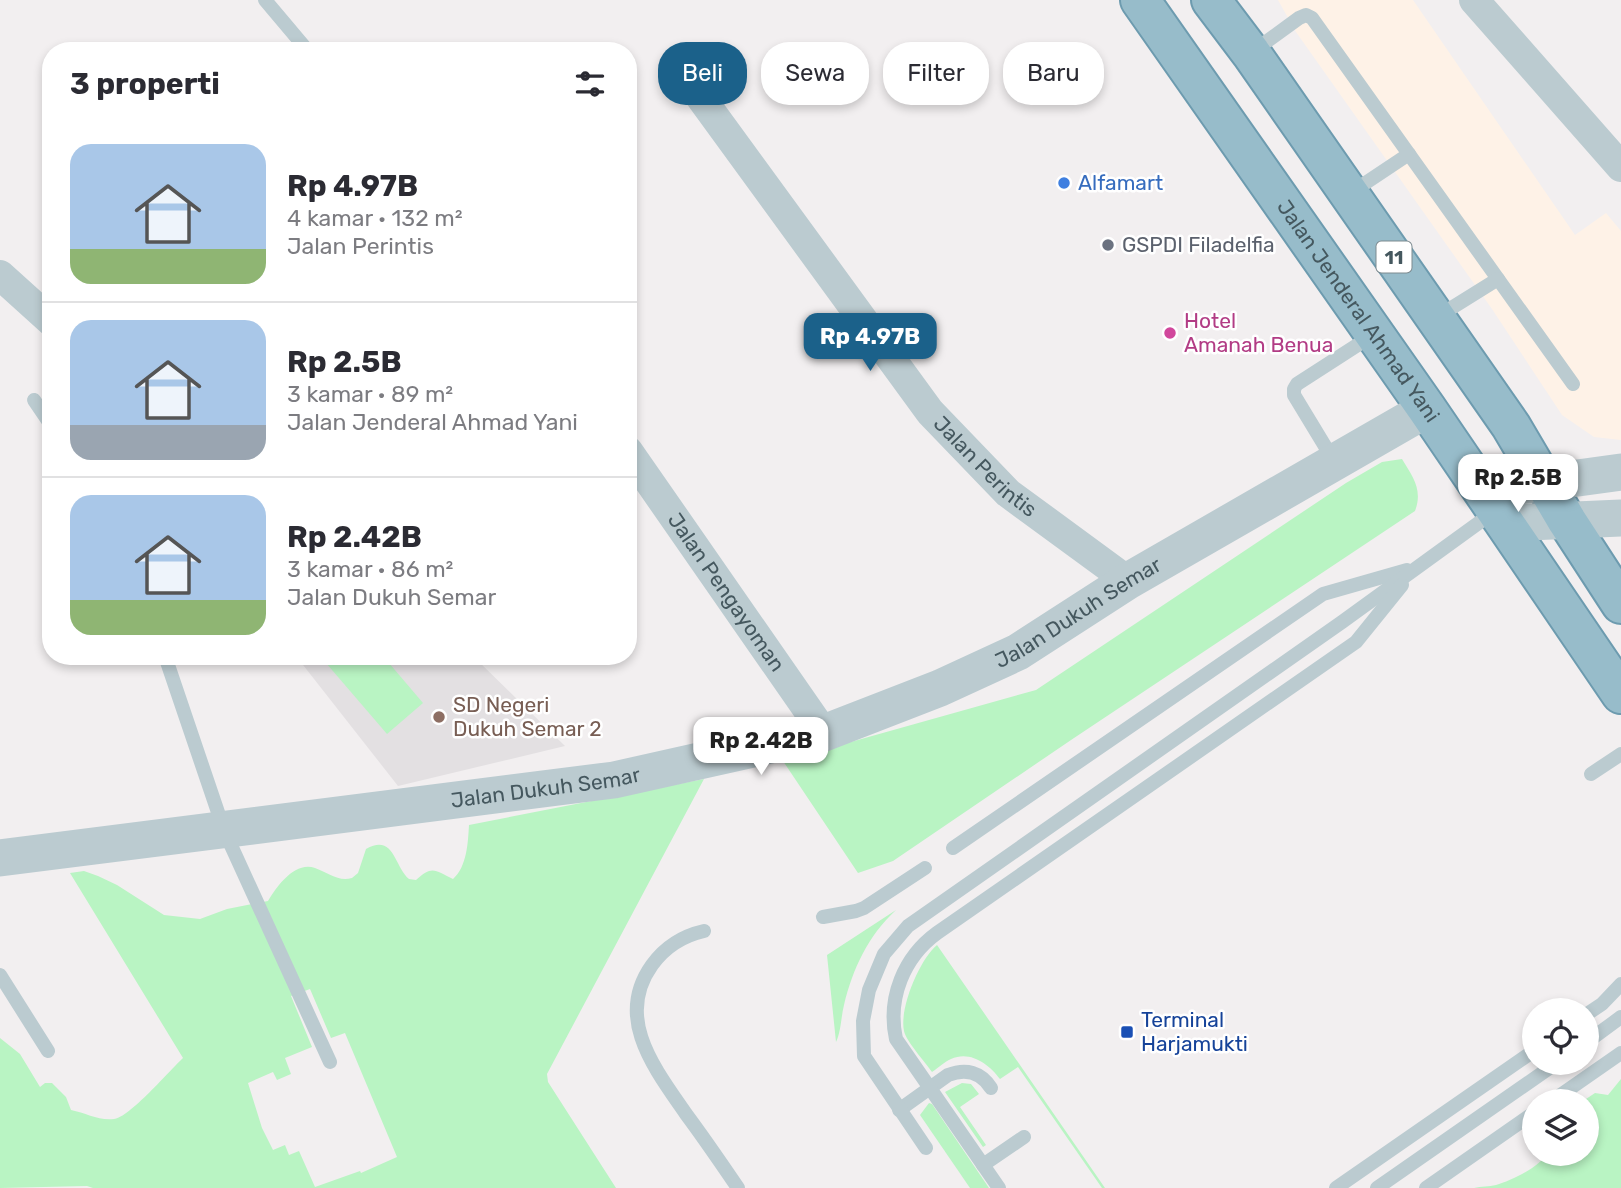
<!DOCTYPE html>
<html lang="id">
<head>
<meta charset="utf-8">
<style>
  :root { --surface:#fff; --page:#f2f2f3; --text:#2b2b33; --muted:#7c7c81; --line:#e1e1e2; --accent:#1b618a }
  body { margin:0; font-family:Rubik,sans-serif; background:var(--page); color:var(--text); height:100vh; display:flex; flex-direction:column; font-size:26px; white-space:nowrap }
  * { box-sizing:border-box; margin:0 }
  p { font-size:23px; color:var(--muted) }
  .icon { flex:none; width:38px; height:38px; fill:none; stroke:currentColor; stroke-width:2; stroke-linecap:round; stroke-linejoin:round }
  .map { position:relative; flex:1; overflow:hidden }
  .panel { position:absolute; left:42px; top:42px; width:595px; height:623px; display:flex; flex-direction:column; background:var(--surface); border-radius:28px; box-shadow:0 4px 10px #0003 }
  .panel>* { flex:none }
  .guide { position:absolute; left:658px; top:42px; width:665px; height:63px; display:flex; gap:14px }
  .fabs { position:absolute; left:1522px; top:998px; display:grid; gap:14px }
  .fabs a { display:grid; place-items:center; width:77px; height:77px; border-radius:50%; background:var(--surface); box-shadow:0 4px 10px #0003; font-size:35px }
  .price { position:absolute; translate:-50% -60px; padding:0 16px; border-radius:14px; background:#fff; color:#222; font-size:23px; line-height:46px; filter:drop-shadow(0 2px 4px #0008) }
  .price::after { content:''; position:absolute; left:50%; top:42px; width:21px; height:16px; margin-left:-10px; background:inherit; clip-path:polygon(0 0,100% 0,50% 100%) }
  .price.selected { background:var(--accent); color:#fff }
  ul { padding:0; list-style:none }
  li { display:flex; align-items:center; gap:21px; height:175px; padding:0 28px }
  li+li { border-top:2px solid var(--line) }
  li span { display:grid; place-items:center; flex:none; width:196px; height:140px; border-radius:21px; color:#555 }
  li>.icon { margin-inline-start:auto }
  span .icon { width:84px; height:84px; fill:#fffc; stroke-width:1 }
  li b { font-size:30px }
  h2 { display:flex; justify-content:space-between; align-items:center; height:84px; padding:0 28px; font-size:30px }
  .tag { padding:0 24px; border-radius:28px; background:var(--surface); box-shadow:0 4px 10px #0003; font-size:24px; line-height:63px }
  .tag.selected { background:var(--accent); color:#fff }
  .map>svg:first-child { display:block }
</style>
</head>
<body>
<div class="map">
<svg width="1621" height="1188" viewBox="0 0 1621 1188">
  <rect width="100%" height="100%" fill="#f2eff0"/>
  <!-- commercial -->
  <polygon fill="#fef2e7" points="1278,0 1413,0 1575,235 1606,213 1621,231 1621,440 1594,437 1562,415 1492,309 1296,32"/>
  <!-- education -->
  <polygon fill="#e3e0e2" points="296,656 473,656 565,746 398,786"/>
  <!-- green -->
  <g fill="#b9f4c3" fill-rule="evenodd">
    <path d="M1402,459C1413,477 1423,490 1415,511L1074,738L893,861L858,873L783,761L1036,690L1346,483L1382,462Z"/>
    <polygon points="320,656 383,656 423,703 387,734"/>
    <path d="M704,779L547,1074L548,1082L616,1188H93L87,1186L0,1188V1038L20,1054L40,1087L45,1083H52L66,1097L71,1110C86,1113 99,1121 114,1119C129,1118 170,1070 183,1058L70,873L84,871L98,876L117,885L164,915L200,919L227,909L268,901C277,886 295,861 315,868C329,873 338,882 352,878L358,873L366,849C394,833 394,866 409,879L416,880C432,865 435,870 453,879C467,867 468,842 469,825ZM310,989L331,1038L345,1033L397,1157L361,1173L360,1171L315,1187L299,1151L289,1155L285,1145L273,1150L262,1128L248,1083L273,1072L277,1080L291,1074L285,1058L312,1047L291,996Z"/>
    <path d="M896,910C868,936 853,968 844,1005C841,1017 841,1032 836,1042L827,955Z"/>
    <path d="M937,945L1105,1188H1102L1018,1067L1000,1079C989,1064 970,1050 951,1059C944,1062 938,1068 932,1072C925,1062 906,1041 904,1031C899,1008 920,959 937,945Z"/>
    <path d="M1621,1079V1188H1474C1481,1186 1489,1187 1496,1185C1511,1181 1540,1167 1547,1153H1587V1101H1583L1595,1093L1608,1095Z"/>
    <polygon points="962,1083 971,1084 979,1094 960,1107 986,1145 983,1147 945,1092"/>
    <polygon points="929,1103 932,1104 989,1188 970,1188 920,1115"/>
  </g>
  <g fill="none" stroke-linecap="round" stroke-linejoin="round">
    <defs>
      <g id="trunk">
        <path id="s4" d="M1140,0L1427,409L1621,694"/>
        <polyline points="1211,0 1251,53 1511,426 1567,521 1621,604"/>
      </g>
    </defs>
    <!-- trunk casing -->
    <use href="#trunk" stroke="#6d9baf" stroke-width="42"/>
    <!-- service -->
    <g stroke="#bbcbd0" stroke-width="14">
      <polyline points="265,0 308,51"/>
      <polyline points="1251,53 1299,18 1306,15 1312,18 1498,279"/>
      <polyline points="1352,192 1409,154"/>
      <polyline points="1437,317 1498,279 1573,384"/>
      <polyline points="34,400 51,425"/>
      <polyline points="1334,461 1294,395 1294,389 1297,384 1373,335"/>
      <polyline points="165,656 224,830 330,1062"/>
      <polyline points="1591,774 1621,754"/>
      <polyline points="953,848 1323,594 1407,570"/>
      <polyline points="823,917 856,911 864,908 925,868"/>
      <path d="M704,931C682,936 665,947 652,965C614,1018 655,1069 686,1114C704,1138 721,1163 738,1188"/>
      <polyline points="0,975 48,1051"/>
      <polyline points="1587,1014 1602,1004 1621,984"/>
      <polyline points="1587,1042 1621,1017"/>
      <polyline points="1552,1101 1621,1053"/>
      <path d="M899,1110L948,1075C966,1068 981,1072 991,1088"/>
      <polyline points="926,1148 864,1056 863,1021 869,990 884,954 908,926 1342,622 1495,511"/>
      <polyline points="983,1165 1024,1137"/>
      <path d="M999,1188L896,1039C887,998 904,957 937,933L1356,642L1402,585"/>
      <polyline points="1336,1188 1535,1050"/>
      <polyline points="1377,1188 1558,1062"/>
      <polyline points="1426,1188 1535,1112"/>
    </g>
    <!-- minor -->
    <g stroke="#bbcbd0" stroke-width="30">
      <polyline points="1474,0 1621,167"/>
      <path id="s1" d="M693,87L930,412L1008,493L1128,581"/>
      <polyline points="0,275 51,321"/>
      <path id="s2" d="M628,451L824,733"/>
    </g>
    <!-- tertiary -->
    <g stroke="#bbcbd0" stroke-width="37">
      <polyline points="1483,491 1621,472"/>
      <polyline points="1505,523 1621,518"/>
      <path id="s3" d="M0,858L614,780L824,733L940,688L1018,652L1128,581L1427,409"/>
    </g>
    <!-- trunk -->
    <use href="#trunk" stroke="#97bcca" stroke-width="38"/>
  </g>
  <!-- markers -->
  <circle fill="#3f7fe0" stroke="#fff" stroke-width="2.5" cx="1064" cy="183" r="7"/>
  <circle fill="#6b7280" stroke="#fff" stroke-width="2.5" cx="1108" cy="245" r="7"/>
  <circle fill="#d1479c" stroke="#fff" stroke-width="2.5" cx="1170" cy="333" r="7"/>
  <circle fill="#8d6e63" stroke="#fff" stroke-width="2.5" cx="439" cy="717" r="7"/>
  <rect fill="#1a4fb4" stroke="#fff" stroke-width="2.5" x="1120" y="1025" width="14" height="14" rx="3.5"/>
  <g text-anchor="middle" stroke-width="5" stroke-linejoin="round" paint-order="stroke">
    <!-- shield labels -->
    <rect fill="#fff" stroke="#7d8a8f" stroke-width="2" x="1376.5" y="241.5" width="35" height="31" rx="5"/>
    <g font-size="19" font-weight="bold" fill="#45585f">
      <text x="1394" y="264">11</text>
    </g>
    <!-- shop labels -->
    <g font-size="21" fill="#366cbe" stroke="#fff" text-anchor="start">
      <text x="1078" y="190">Alfamart</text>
    </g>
    <!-- worship labels -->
    <g font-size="21" fill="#5b616d" stroke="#fff" text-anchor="start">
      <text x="1122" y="252">GSPDI Filadelfia</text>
    </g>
    <!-- street labels -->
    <g font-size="21" fill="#45585f" stroke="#fff">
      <text dy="7" stroke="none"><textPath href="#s4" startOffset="380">Jalan Jenderal Ahmad Yani</textPath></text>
      <text dy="7" stroke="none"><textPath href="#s1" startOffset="480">Jalan Perintis</textPath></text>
      <text dy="7" stroke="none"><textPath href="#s2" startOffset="172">Jalan Pengayoman</textPath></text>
      <text dy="7" stroke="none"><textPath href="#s3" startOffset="1116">Jalan Dukuh Semar</textPath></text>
      <text dy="7" stroke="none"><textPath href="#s3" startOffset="550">Jalan Dukuh Semar</textPath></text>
    </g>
    <!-- hotel labels -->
    <g font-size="21" fill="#b23c85" stroke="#fff" text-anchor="start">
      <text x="1184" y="328">Hotel<tspan x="1184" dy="24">Amanah Benua</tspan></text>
    </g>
    <!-- education labels -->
    <g font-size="21" fill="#785e54" stroke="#fff" text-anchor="start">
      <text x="453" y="712">SD Negeri<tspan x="453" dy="24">Dukuh Semar 2</tspan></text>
    </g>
    <!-- transit labels -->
    <g font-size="21" fill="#164399" stroke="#fff" text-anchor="start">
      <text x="1141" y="1027">Terminal<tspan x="1141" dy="24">Harjamukti</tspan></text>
    </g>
  </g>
</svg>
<div class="fabs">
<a><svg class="icon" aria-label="locate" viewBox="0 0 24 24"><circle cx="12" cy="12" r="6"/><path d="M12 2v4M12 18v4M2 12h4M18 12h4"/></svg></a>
<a><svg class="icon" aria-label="layers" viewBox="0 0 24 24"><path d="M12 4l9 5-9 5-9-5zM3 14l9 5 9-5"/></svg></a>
</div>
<b class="price selected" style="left:870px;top:373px">Rp 4.97B</b>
<b class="price" style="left:1518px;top:514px">Rp 2.5B</b>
<b class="price" style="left:761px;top:777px">Rp 2.42B</b>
<div class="guide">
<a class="tag selected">Beli</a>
<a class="tag">Sewa</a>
<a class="tag">Filter</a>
<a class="tag">Baru</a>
</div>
<section class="panel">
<h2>3 properti<svg class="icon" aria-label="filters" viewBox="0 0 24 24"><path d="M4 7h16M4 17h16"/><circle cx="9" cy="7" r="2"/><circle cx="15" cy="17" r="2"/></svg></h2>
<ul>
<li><span style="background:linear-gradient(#a9c7e8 75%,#8fb573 0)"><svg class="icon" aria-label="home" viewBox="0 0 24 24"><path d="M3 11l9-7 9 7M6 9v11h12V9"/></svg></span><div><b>Rp 4.97B</b><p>4 kamar · 132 m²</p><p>Jalan Perintis</p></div></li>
<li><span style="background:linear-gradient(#a9c7e8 75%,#9aa5b1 0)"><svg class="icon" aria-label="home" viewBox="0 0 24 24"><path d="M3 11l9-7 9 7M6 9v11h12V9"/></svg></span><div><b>Rp 2.5B</b><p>3 kamar · 89 m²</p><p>Jalan Jenderal Ahmad Yani</p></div></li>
<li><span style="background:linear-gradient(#a9c7e8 75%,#8fb573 0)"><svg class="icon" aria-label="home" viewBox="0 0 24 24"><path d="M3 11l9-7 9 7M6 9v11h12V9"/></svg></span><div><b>Rp 2.42B</b><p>3 kamar · 86 m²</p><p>Jalan Dukuh Semar</p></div></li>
</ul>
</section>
</div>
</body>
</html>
